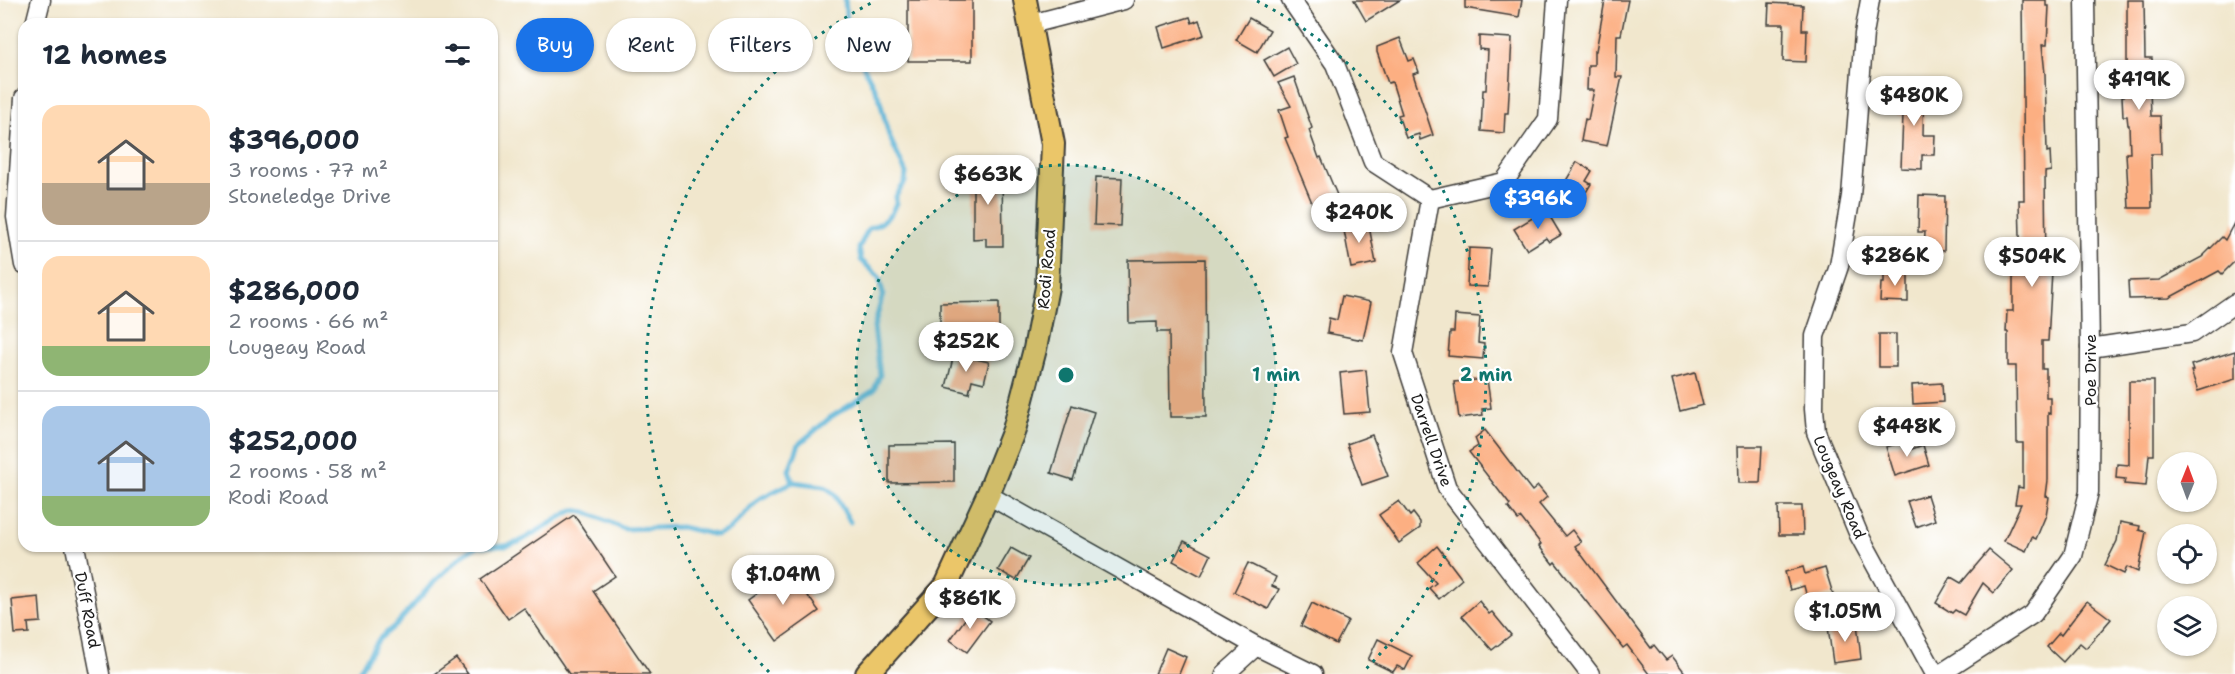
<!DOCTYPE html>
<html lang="en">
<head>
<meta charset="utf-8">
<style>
  :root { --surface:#fff; --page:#f2f2f3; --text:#1f2937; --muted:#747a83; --line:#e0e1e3; --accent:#1a73e8 }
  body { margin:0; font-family:"Shantell Sans",sans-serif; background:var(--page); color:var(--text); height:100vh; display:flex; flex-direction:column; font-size:22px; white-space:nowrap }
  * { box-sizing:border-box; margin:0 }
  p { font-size:20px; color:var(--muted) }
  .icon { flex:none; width:33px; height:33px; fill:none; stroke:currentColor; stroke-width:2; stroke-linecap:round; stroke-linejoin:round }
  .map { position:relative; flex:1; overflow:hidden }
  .details { position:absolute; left:18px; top:18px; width:480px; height:534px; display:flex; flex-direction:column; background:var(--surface); border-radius:18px; box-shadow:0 2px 4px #0004 }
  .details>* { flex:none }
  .top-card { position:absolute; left:516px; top:18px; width:570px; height:54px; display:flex; gap:12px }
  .needle { width:39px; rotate:1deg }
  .tools { position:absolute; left:2157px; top:452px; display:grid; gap:12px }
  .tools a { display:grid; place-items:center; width:60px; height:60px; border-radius:50%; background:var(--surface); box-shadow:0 2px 4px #0004; font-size:30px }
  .price { position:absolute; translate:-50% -51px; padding:0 14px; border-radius:21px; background:#fff; color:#222; font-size:20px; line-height:39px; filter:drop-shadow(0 2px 3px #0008) }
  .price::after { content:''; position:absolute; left:50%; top:36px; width:18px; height:14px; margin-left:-9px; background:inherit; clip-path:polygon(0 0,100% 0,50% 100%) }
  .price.selected { background:var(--accent); color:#fff }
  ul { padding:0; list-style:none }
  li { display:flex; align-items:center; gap:18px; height:150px; padding:0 24px }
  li+li { border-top:2px solid var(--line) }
  li span { display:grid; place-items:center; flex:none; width:168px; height:120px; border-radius:18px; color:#555 }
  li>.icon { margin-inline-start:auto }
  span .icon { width:72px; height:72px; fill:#fffc; stroke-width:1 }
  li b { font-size:26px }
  h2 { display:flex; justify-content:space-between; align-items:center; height:72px; padding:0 24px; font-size:26px }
  .chip { padding:0 21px; border-radius:27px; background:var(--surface); box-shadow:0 2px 4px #0004; font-size:21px; line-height:54px }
  .chip.selected { background:var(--accent); color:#fff }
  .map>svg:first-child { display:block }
</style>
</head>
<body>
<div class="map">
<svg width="2235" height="674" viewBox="0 0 2235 674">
  <rect width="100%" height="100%" fill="#fff"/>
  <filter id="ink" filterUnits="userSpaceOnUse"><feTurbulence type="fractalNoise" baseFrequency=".0167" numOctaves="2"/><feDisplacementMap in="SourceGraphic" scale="12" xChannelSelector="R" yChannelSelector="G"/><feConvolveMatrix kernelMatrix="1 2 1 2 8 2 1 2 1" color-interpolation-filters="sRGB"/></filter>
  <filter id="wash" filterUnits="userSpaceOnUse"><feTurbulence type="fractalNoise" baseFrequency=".008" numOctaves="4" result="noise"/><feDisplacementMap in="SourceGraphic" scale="24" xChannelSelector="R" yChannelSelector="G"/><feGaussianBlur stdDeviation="1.35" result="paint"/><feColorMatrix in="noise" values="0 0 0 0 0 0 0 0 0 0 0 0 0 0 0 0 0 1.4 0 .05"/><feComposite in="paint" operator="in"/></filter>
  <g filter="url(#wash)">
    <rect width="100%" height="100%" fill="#f1e7cd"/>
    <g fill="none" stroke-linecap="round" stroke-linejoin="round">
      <!-- stream -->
      <g stroke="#58b2d5" stroke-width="5">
        <polyline points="845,0 848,36 879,97 889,136 906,173 905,182 896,196 896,203 891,214 881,223 868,229 859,248 861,260 879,277 883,294 874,327 880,375 874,390 831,417 799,444 789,470 793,482 824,486 834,493 850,522"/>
        <polyline points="357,674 379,639 397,624 431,585 465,553 478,546 506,546 519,542 573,510 586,512 624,529 681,527 716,535 729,530 759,499 793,482"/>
      </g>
    </g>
    <g id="blocks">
      <!-- building -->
      <g fill="#fcaf82">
        <rect x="908" y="0" width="64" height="61"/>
        <polygon points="1354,0 1400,0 1366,21"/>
        <polygon points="1465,0 1522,0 1519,17 1465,8"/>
        <polygon points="1605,0 1628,0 1621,35 1617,35 1616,77 1622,77 1607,146 1581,141 1585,119 1588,120 1594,90 1587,90 1588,65 1594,65 1594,51 1596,51"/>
        <polygon points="2022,0 2046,0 2046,6 2049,6 2047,45 2042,45 2045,74 2047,152 2050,151 2051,171 2045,172 2046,272 2052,272 2048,341 2042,341 2042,369 2046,369 2046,397 2050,397 2050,414 2048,413 2048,480 2046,496 2049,497 2046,515 2036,539 2032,537 2026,551 2004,541 2021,504 2015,504 2018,487 2023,488 2023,443 2017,443 2016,366 2008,366 2008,332 2006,332 2007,311 2013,311 2013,272 2021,272 2019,200 2024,200"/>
        <polygon points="2127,0 2144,0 2145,58 2152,58 2153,87 2150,88 2151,116 2160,116 2161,154 2151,154 2152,208 2129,208 2126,153 2130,153 2129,125 2128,125 2127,116 2123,116 2122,96 2124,96 2123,70 2127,70"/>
        <polygon points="1769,3 1803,5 1802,30 1807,30 1806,62 1783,61 1784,24 1768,24"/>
        <polygon points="1190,17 1192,23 1199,20 1204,35 1164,48 1158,27"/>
        <polygon points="1249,18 1270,30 1257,52 1236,40"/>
        <polygon points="1479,36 1512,38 1508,113 1505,113 1504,133 1481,131 1483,90 1486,90 1488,50 1479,49"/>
        <polygon points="1400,38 1409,61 1414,59 1419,72 1413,74 1433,135 1420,140 1419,134 1406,138 1398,115 1402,114 1392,82 1388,83 1377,52 1377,47"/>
        <polygon points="1287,47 1296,64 1274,77 1264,60"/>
        <polygon points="1294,77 1312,128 1309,130 1319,158 1321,157 1337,195 1313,205 1285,138 1288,137 1279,110 1291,106 1278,83"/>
        <polygon points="1898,85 1924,85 1923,135 1935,135 1934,155 1922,155 1922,169 1901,168 1903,115 1897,115"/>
        <polygon points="1577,162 1592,171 1586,181 1591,184 1577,207 1557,196"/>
        <polygon points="1002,168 1003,246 986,246 986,238 973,239 973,169"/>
        <polygon points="1096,177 1122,178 1120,226 1094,225"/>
        <polygon points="1919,195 1945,196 1944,251 1924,251 1925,232 1918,232"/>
        <polygon points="1546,210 1561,235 1549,242 1546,238 1527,250 1514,229"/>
        <polygon points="1368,221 1376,263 1351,268 1343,225"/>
        <polygon points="2235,221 2235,261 2222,274 2219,271 2169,298 2129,299 2128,281 2159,280 2202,257 2222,237 2225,240"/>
        <polygon points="1469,248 1491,249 1488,287 1467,286"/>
        <polygon points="1205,259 1206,417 1170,417 1169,332 1157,332 1157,322 1129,323 1128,260"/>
        <polygon points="1884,270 1908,271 1908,302 1880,301 1881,283 1884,283"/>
        <polygon points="1342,296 1371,302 1363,340 1327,333 1329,318 1337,320"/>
        <polygon points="999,302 999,329 940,329 940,303"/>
        <polygon points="1455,315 1480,317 1478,343 1484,344 1483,359 1448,356 1450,332 1454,332"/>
        <rect x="1879" y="334" width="17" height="33"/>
        <polygon points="2235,351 2235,379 2198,391 2191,371 2193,371 2191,365"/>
        <polygon points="954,354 989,362 984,383 972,380 969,393 946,387"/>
        <polygon points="1366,370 1370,412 1344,414 1340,373"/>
        <polygon points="1695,373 1703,405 1680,411 1672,379"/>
        <polygon points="1487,379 1491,408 1482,409 1483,415 1459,418 1454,382"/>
        <polygon points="2129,381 2154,381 2154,455 2149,455 2146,486 2124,484 2125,479 2116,478 2117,464 2129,465"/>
        <polygon points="1942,383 1943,402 1913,404 1912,385"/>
        <polygon points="1072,405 1094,412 1073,480 1051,473"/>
        <polygon points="1485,430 1532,491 1538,486 1547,497 1539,504 1565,536 1572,530 1581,542 1575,546 1651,648 1654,645 1666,660 1672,656 1686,674 1649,674 1627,645 1623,648 1555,562 1553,564 1539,546 1541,544 1521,518 1518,520 1508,507 1510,505 1469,452 1478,446 1475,438"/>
        <polygon points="1372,435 1388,476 1362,485 1347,444"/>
        <polygon points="1906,441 1909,450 1923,445 1929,465 1895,476 1886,447"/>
        <polygon points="954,444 954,482 889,483 889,445"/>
        <polygon points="1738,446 1762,446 1760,483 1739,483"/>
        <polygon points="1927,495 1935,520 1916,527 1907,501"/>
        <polygon points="1399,501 1410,516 1413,513 1420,522 1420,528 1399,543 1379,515"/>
        <polygon points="1778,506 1802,506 1803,535 1779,535"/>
        <polygon points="574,515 615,576 593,591 650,674 569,674 524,608 508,619 480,579"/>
        <polygon points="2120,522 2140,526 2139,530 2146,532 2138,572 2127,567 2124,574 2105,565 2117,541"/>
        <polygon points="1184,541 1211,555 1201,576 1173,561"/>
        <polygon points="1437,546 1462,579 1439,599 1429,588 1436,583 1418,563"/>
        <polygon points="1011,548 1029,558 1016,580 998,570"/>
        <polygon points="1989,550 2013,570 1994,593 1983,583 1964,615 1955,610 1952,613 1936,603 1951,577 1961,583"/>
        <polygon points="1248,563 1276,577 1272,586 1279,589 1268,609 1234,592"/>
        <polygon points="1803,567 1805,574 1825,568 1833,594 1808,601 1804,586 1790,590 1785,572"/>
        <polygon points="789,570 819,611 777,641 748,600"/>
        <polygon points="39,597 41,622 28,623 29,633 15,634 12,600"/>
        <polygon points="1479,601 1489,614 1492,612 1511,635 1492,650 1462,616"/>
        <polygon points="2087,601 2111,619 2086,648 2080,643 2063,662 2047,647 2059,633 2061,635"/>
        <polygon points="1312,603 1348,621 1336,644 1301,626"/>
        <polygon points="973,608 990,621 967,652 950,640"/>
        <polygon points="1857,623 1861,659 1833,663 1828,627"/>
        <polygon points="1378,639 1412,656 1405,670 1397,666 1393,672 1368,660"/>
        <polygon points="1166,648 1186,657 1179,674 1155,674"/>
        <polygon points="456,658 468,674 434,674"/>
      </g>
    </g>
  </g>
  <g filter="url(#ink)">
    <use href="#blocks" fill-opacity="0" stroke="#3c3a37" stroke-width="1.5"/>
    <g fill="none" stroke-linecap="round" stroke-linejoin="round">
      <defs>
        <g id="minor">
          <polyline points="1291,0 1335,64 1373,162 1430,199 1504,182 1548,119 1557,0"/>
          <polyline points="1870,0 1864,34 1851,196 1839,266 1815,336 1814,409 1816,432 1859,535 1935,674"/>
          <polyline points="35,24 41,0"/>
          <polyline points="1031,24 1124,0"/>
          <polyline points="24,98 16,217 24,265"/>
          <polyline points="1430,199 1403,353 1447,488 1590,674"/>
          <polyline points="2090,348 2192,333 2235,303"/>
          <polyline points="988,495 1256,646 1313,674"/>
          <polyline points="75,546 100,674"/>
          <polyline points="1225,674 1256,646"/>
          <polyline points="1940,674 2033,614 2073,556 2089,492 2090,348 2085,0"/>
        </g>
        <polyline id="major" points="867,674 946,586 988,495 1014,430 1035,349 1047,287 1053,144 1025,0"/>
      </defs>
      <!-- minor casing -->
      <use href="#minor" stroke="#3c3a37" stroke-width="21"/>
      <!-- major casing -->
      <use href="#major" stroke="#3c3a37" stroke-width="26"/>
      <!-- minor -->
      <use href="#minor" stroke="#fff" stroke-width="18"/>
      <!-- major -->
      <use href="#major" stroke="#ebc669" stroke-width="22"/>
    </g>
  </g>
  <!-- distance rings -->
  <circle cx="1066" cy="375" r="210" fill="#0f766e" fill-opacity=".12"/>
  <g fill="none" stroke="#0f766e" stroke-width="3" stroke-dasharray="3 6">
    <circle cx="1066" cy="375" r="210"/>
    <path d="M769 672A420 420 0 0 1 875 1M1257 1A420 420 0 0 1 1363 672"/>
  </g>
  <g text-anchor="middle" stroke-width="4.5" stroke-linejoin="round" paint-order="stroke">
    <!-- street labels -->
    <g font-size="16" fill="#1c1c1c" stroke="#fff">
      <text transform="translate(1046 269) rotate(-85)" y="6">Rodi Road</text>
      <text transform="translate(2090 370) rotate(-90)" y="6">Poe Drive</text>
      <text transform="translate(1432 440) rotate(71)" y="6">Darrell Drive</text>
      <text transform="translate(1840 487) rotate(67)" y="6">Lougeay Road</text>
      <text transform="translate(88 610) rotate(79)" y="6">Duff Road</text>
    </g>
  </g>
  <circle cx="1066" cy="375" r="9" fill="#0f766e" stroke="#fff" stroke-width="3"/>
  <g font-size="18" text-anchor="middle" font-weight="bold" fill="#0f766e" stroke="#fff" stroke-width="4.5" stroke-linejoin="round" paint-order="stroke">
    <text x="1276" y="381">1 min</text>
    <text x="1486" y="381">2 min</text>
  </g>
</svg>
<div class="tools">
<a><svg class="needle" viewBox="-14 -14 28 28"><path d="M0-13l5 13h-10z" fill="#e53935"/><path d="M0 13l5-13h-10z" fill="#747a83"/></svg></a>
<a><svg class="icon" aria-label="locate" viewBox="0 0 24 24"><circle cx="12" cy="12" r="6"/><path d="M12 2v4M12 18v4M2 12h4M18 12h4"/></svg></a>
<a><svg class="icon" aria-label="layers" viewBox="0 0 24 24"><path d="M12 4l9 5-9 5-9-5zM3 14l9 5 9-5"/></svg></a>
</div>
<b class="price" style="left:2139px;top:111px">$419K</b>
<b class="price" style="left:1914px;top:127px">$480K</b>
<b class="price" style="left:988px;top:206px">$663K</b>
<b class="price selected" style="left:1538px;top:230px">$396K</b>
<b class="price" style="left:1359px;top:244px">$240K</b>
<b class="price" style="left:1895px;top:287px">$286K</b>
<b class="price" style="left:2032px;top:288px">$504K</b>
<b class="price" style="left:966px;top:373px">$252K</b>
<b class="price" style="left:1907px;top:458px">$448K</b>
<b class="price" style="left:783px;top:606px">$1.04M</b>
<b class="price" style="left:970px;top:630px">$861K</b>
<b class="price" style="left:1845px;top:643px">$1.05M</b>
<div class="top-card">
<a class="chip selected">Buy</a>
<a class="chip">Rent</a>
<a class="chip">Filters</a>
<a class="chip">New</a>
</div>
<section class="details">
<h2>12 homes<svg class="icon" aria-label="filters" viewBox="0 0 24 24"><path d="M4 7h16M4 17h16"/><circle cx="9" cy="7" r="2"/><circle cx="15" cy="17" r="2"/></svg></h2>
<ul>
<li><span style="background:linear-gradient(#ffd9b3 65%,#b9a48a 0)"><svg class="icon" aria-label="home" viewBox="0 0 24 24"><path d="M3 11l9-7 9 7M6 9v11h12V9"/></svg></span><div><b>$396,000</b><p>3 rooms · 77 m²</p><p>Stoneledge Drive</p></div></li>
<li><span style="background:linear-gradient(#ffd9b3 75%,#8fb573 0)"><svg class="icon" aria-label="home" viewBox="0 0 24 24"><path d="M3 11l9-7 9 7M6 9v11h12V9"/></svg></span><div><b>$286,000</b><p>2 rooms · 66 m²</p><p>Lougeay Road</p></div></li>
<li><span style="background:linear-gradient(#a9c7e8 75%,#8fb573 0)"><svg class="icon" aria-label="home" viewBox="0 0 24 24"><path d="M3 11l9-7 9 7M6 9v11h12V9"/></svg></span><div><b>$252,000</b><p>2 rooms · 58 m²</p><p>Rodi Road</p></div></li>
</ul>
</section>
</div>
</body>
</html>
